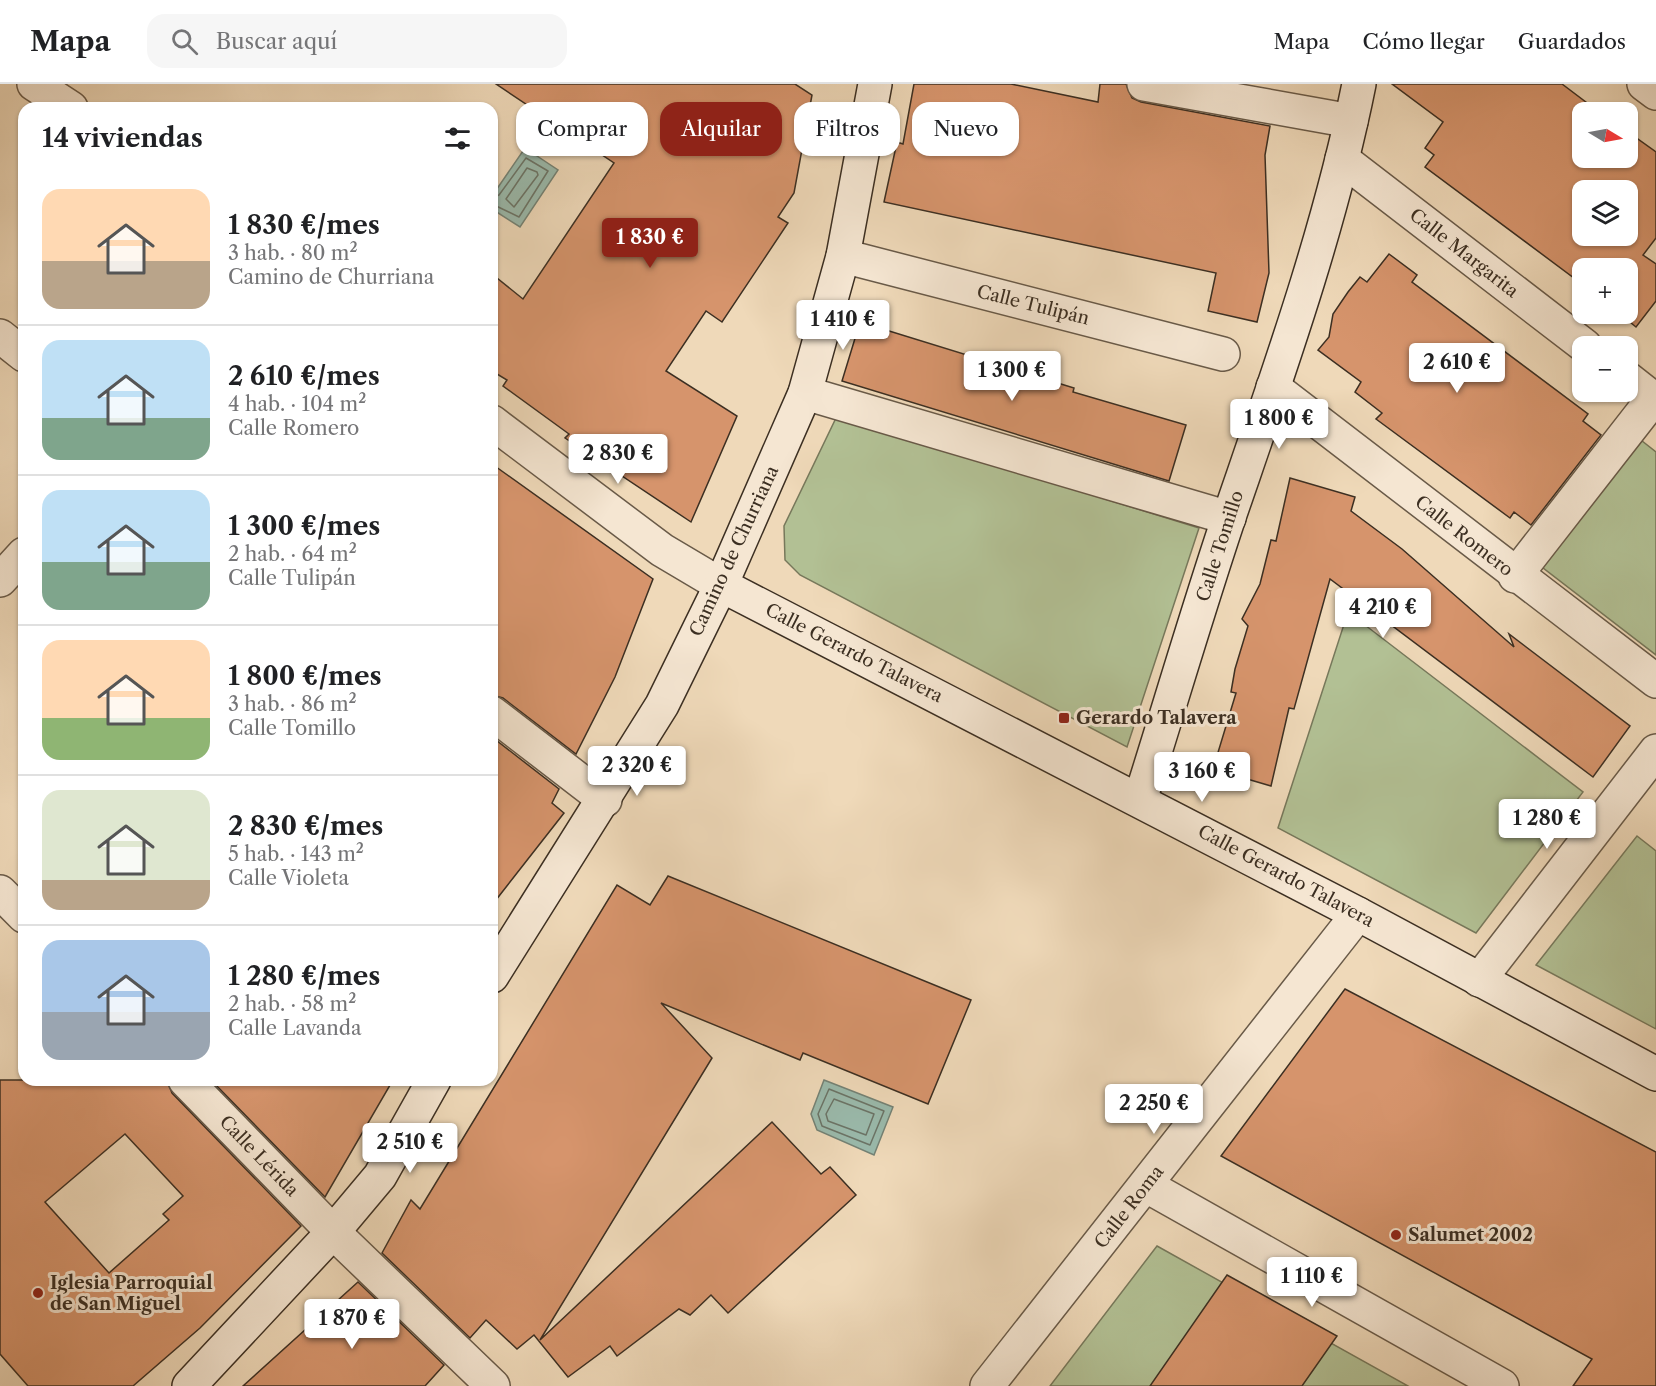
<!DOCTYPE html>
<html lang="es">
<head>
<meta charset="utf-8">
<style>
  :root { --surface:#fff; --page:#f6f6f6; --text:#202124; --muted:#757577; --line:#e0e0e0; --accent:#8f2418 }
  body { margin:0; font-family:"Libre Caslon Text",serif; background:var(--page); color:var(--text); height:100vh; display:flex; flex-direction:column; font-size:22px; white-space:nowrap }
  * { box-sizing:border-box; margin:0 }
  p { font-size:20px; color:var(--muted) }
  .icon { flex:none; width:33px; height:33px; fill:none; stroke:currentColor; stroke-width:2; stroke-linecap:round; stroke-linejoin:round }
  .map { position:relative; flex:1; overflow:hidden }
  .side { position:absolute; left:18px; top:18px; width:480px; height:984px; display:flex; flex-direction:column; background:var(--surface); border-radius:18px; box-shadow:0 2px 4px #0004 }
  .side>* { flex:none }
  .guide { position:absolute; left:516px; top:18px; width:570px; height:54px; display:flex; gap:12px }
  .needle { width:39px; rotate:100deg }
  .tools { position:absolute; left:1572px; top:18px; display:grid; gap:12px }
  .tools a { display:grid; place-items:center; width:66px; height:66px; border-radius:12px; background:var(--surface); box-shadow:0 2px 4px #0004; font-size:30px }
  .price { position:absolute; translate:-50% -51px; padding:0 14px; border-radius:6px; background:#fff; color:#222; font-size:20px; line-height:39px; filter:drop-shadow(0 2px 3px #0008) }
  .price::after { content:''; position:absolute; left:50%; top:36px; width:18px; height:14px; margin-left:-9px; background:inherit; clip-path:polygon(0 0,100% 0,50% 100%) }
  .price.current { background:var(--accent); color:#fff }
  ul { padding:0; list-style:none }
  li { display:flex; align-items:center; gap:18px; height:150px; padding:0 24px }
  li+li { border-top:2px solid var(--line) }
  li span { display:grid; place-items:center; flex:none; width:168px; height:120px; border-radius:18px; color:#555 }
  li>.icon { margin-inline-start:auto }
  span .icon { width:72px; height:72px; fill:#fffc; stroke-width:1 }
  li b { font-size:26px }
  h2 { display:flex; justify-content:space-between; align-items:center; height:72px; padding:0 24px; font-size:26px }
  .pill { padding:0 21px; border-radius:18px; background:var(--surface); box-shadow:0 2px 4px #0004; font-size:21px; line-height:54px }
  .pill.current { background:var(--accent); color:#fff }
  header { display:flex; align-items:center; gap:36px; box-sizing:border-box; height:84px; padding:0 30px; background:var(--surface); border-bottom:2px solid var(--line) }
  header strong { font-size:28px }
  nav { display:flex; gap:33px; margin-inline-start:auto; font-size:21px }
  .search { width:420px; height:54px; background:var(--page); display:flex; align-items:center; gap:15px; box-sizing:border-box; padding:0 21px; border-radius:18px; color:var(--muted); font-size:22px }
  .map>svg:first-child { display:block }
</style>
</head>
<body>
<header>
<strong>Mapa</strong>
<div class="search"><svg class="icon" aria-label="search" viewBox="0 0 24 24"><circle cx="10" cy="10" r="6"/><path d="M15 15l6 6"/></svg>Buscar aquí</div>
<nav><a>Mapa</a><a>Cómo llegar</a><a>Guardados</a></nav>
</header>
<div class="map">
<svg width="1656" height="1302" viewBox="0 0 1656 1302">
  <rect width="100%" height="100%" fill="#efd9b9"/>
  <filter id="stains"><feTurbulence type="fractalNoise" baseFrequency=".00333" numOctaves="4"/><feColorMatrix values="0 0 0 0 .2 0 0 0 0 .09 0 0 0 0 .02 0 0 0 .5 -.17"/></filter>
  <radialGradient id="worn" r=".72"><stop offset=".6" stop-color="#630" stop-opacity="0"/><stop offset="1" stop-color="#630" stop-opacity=".3"/></radialGradient>
  <!-- green -->
  <g fill="#b2c094" stroke="#77785b" stroke-width="1.5">
    <polygon points="837,332 1199,444 1127,663 800,491 785,476 784,442"/>
    <polygon points="1623,342 1656,368 1656,571 1525,470"/>
    <polygon points="1348,528 1583,708 1476,849 1278,744"/>
    <polygon points="1637,752 1656,767 1656,945 1536,881"/>
    <polygon points="1157,1162 1408,1302 1050,1302"/>
  </g>
  <!-- water -->
  <g fill="#9abaac" stroke="#748275" stroke-width="1.5">
    <polygon points="525,64 558,86 520,143 492,125 492,112"/>
    <polygon points="824,996 893,1023 874,1071 817,1046 811,1030"/>
  </g>
  <g fill="none" stroke-linecap="round" stroke-linejoin="round">
    <!-- shore -->
    <g stroke="#6b7467" stroke-width="1.5">
      <polygon points="527,84 537,88 538,91 514,123 506,115"/>
      <polyline points="492,114 499,111 526,74 548,87 519,133 492,120"/>
      <polygon points="829,1005 884,1027 870,1061 822,1042 818,1030"/>
      <polygon points="834,1015 874,1030 866,1051 828,1037 826,1030"/>
    </g>
  </g>
  <!-- building -->
  <g fill="#d6946c" stroke="#3c2f22" stroke-width="1.5" fill-rule="evenodd">
    <polygon points="496,0 795,0 812,11 794,109 778,133 788,139 722,238 706,227 666,287 737,332 691,438 565,354 569,350 503,302 507,296 492,287 492,190 523,215 614,79"/>
    <polygon points="914,0 1011,0 1098,18 1100,0 1126,0 1132,14 1141,18 1270,42 1265,71 1269,189 1257,238 1208,227 1216,189 884,118 897,58 903,60"/>
    <path d="M1392,0H1562L1599,28H1582V74H1628V48L1656,68V154L1643,171L1656,180V217L1636,243L1620,230H1628V184H1582V200L1425,83L1434,71L1425,64L1443,38ZM1582,106H1628V152H1582Z"/>
    <polygon points="1389,170 1417,191 1412,198 1588,330 1583,337 1601,351 1531,441 1514,428 1510,434 1376,335 1382,329 1355,308 1361,298 1318,266 1329,253 1333,230 1348,208 1360,193 1367,198"/>
    <polygon points="860,238 1074,304 1073,308 1186,341 1169,397 842,297"/>
    <polygon points="492,380 653,495 615,593 576,670 503,614 492,611"/>
    <polygon points="1290,394 1355,413 1351,427 1402,465 1514,563 1509,550 1630,642 1593,693 1330,495 1294,625 1289,624 1271,702 1213,685 1236,609 1231,608 1235,585 1248,542 1242,535 1260,500 1271,456 1276,457"/>
    <polygon points="492,653 559,705 552,719 564,729 492,821"/>
    <polygon points="668,792 971,916 928,1020 803,969 800,976 661,919 712,974 540,1256 772,1038 821,1090 830,1083 856,1111 728,1229 711,1211 690,1231 679,1225 617,1272 610,1262 568,1293 534,1251 517,1265 486,1236 470,1254 382,1169 411,1116 420,1125 617,801 650,821"/>
    <polygon points="1345,905 1656,1068 1656,1302 1573,1302 1592,1275 1221,1072"/>
    <path d="M0,996H167L172,1009L301,1142L200,1244L133,1302H28L0,1270ZM125,1050L183,1112L163,1130L169,1136L109,1189L45,1118Z"/>
    <polygon points="211,996 393,996 325,1113"/>
    <polygon points="1227,1191 1337,1252 1302,1302 1150,1302"/>
    <polygon points="358,1198 444,1281 425,1302 243,1302"/>
  </g>
  <g fill="none" stroke-linecap="round" stroke-linejoin="round">
    <defs>
      <g id="street">
        <polyline points="34,0 71,24"/>
        <polyline points="1144,0 1351,37"/>
        <polyline points="1644,0 1656,9"/>
        <polyline points="1342,75 1585,262"/>
        <polyline points="843,172 1223,270"/>
        <polyline points="0,252 24,271"/>
        <polyline points="1628,295 1656,317"/>
        <polyline points="1273,303 1656,597"/>
        <polyline points="805,309 1229,434"/>
        <polyline points="492,338 662,466 721,501"/>
        <polyline points="1515,492 1653,315"/>
        <polyline points="0,496 24,470"/>
        <polyline points="492,629 605,716"/>
        <polyline points="0,808 24,832"/>
        <polyline points="1479,896 1656,667"/>
        <polyline points="185,996 333,1148 493,1302"/>
        <polyline points="1147,1102 1502,1302"/>
        <polyline points="987,1302 1358,830"/>
      </g>
      <g id="secondary">
        <polyline points="721,501 1358,830 1656,990"/>
        <path d="M1140,716C1170,621 1198,525 1230,430C1278,290 1330,145 1359,0"/>
        <polyline points="492,892 662,621 721,501 805,309 843,172 875,0"/>
        <polyline points="189,1302 333,1148 380,1092 434,996"/>
      </g>
    </defs>
    <!-- street casing -->
    <use href="#street" stroke="#695a48" stroke-width="36"/>
    <!-- secondary casing -->
    <use href="#secondary" stroke="#3c2f22" stroke-width="36"/>
    <!-- street -->
    <use href="#street" stroke="#f5e6d2" stroke-width="33"/>
    <!-- secondary -->
    <use href="#secondary" stroke="#f5e6d2" stroke-width="33"/>
  </g>
  <!-- markers -->
  <g fill="#8f2418" stroke="#f5e6d2" stroke-width="2">
    <rect x="1058" y="628" width="12" height="12" rx="3"/>
    <circle cx="1396" cy="1151" r="6"/>
    <circle cx="38" cy="1209" r="6"/>
  </g>
  <g text-anchor="middle" stroke-width="6" stroke-linejoin="round" paint-order="stroke">
    <!-- street labels -->
    <g font-size="18" fill="#3c2f22" stroke="#f5e6d2">
      <text transform="translate(1464 169) rotate(38)" y="6">Calle Margarita</text>
      <text transform="translate(1033 221) rotate(14)" y="6">Calle Tulipán</text>
      <text transform="translate(1464 452) rotate(38)" y="6">Calle Romero</text>
      <text transform="translate(1220 462) rotate(-72)" y="6">Calle Tomillo</text>
      <text transform="translate(734 467) rotate(-65)" y="6">Camino de Churriana</text>
      <text transform="translate(854 569) rotate(27)" y="6">Calle Gerardo Talavera</text>
      <text transform="translate(1286 792) rotate(28)" y="6">Calle Gerardo Talavera</text>
      <text transform="translate(259 1072) rotate(46)" y="6">Calle Lérida</text>
      <text transform="translate(1129 1123) rotate(-52)" y="6">Calle Roma</text>
    </g>
    <!-- poi labels -->
    <g font-size="18" font-weight="bold" fill="#3c2f22" stroke="#f5e6d2" text-anchor="start">
      <text x="1076" y="640">Gerardo Talavera</text>
      <text x="1408" y="1157">Salumet 2002</text>
      <text x="50" y="1205">Iglesia Parroquial<tspan x="50" dy="21">de San Miguel</tspan></text>
    </g>
  </g>
  <rect width="100%" height="100%" filter="url(#stains)"/>
  <rect width="100%" height="100%" fill="url(#worn)"/>
</svg>
<div class="tools">
<a><svg class="needle" viewBox="-14 -14 28 28"><path d="M0-13l5 13h-10z" fill="#e53935"/><path d="M0 13l5-13h-10z" fill="#757577"/></svg></a>
<a><svg class="icon" aria-label="layers" viewBox="0 0 24 24"><path d="M12 4l9 5-9 5-9-5zM3 14l9 5 9-5"/></svg></a>
<a>+</a>
<a>−</a>
</div>
<b class="price current" style="left:650px;top:185px">1 830 €</b>
<b class="price" style="left:843px;top:267px">1 410 €</b>
<b class="price" style="left:1457px;top:310px">2 610 €</b>
<b class="price" style="left:1012px;top:318px">1 300 €</b>
<b class="price" style="left:1279px;top:366px">1 800 €</b>
<b class="price" style="left:618px;top:401px">2 830 €</b>
<b class="price" style="left:1383px;top:555px">4 210 €</b>
<b class="price" style="left:637px;top:713px">2 320 €</b>
<b class="price" style="left:1202px;top:719px">3 160 €</b>
<b class="price" style="left:1547px;top:766px">1 280 €</b>
<b class="price" style="left:1154px;top:1051px">2 250 €</b>
<b class="price" style="left:410px;top:1090px">2 510 €</b>
<b class="price" style="left:1312px;top:1224px">1 110 €</b>
<b class="price" style="left:352px;top:1266px">1 870 €</b>
<div class="guide">
<a class="pill">Comprar</a>
<a class="pill current">Alquilar</a>
<a class="pill">Filtros</a>
<a class="pill">Nuevo</a>
</div>
<section class="side">
<h2>14 viviendas<svg class="icon" aria-label="filters" viewBox="0 0 24 24"><path d="M4 7h16M4 17h16"/><circle cx="9" cy="7" r="2"/><circle cx="15" cy="17" r="2"/></svg></h2>
<ul>
<li><span style="background:linear-gradient(#ffd9b3 60%,#b9a48a 0)"><svg class="icon" aria-label="home" viewBox="0 0 24 24"><path d="M3 11l9-7 9 7M6 9v11h12V9"/></svg></span><div><b>1 830 €/mes</b><p>3 hab. · 80 m²</p><p>Camino de Churriana</p></div></li>
<li><span style="background:linear-gradient(#bfe0f5 65%,#7fa58c 0)"><svg class="icon" aria-label="home" viewBox="0 0 24 24"><path d="M3 11l9-7 9 7M6 9v11h12V9"/></svg></span><div><b>2 610 €/mes</b><p>4 hab. · 104 m²</p><p>Calle Romero</p></div></li>
<li><span style="background:linear-gradient(#bfe0f5 60%,#7fa58c 0)"><svg class="icon" aria-label="home" viewBox="0 0 24 24"><path d="M3 11l9-7 9 7M6 9v11h12V9"/></svg></span><div><b>1 300 €/mes</b><p>2 hab. · 64 m²</p><p>Calle Tulipán</p></div></li>
<li><span style="background:linear-gradient(#ffd9b3 65%,#8fb573 0)"><svg class="icon" aria-label="home" viewBox="0 0 24 24"><path d="M3 11l9-7 9 7M6 9v11h12V9"/></svg></span><div><b>1 800 €/mes</b><p>3 hab. · 86 m²</p><p>Calle Tomillo</p></div></li>
<li><span style="background:linear-gradient(#dfe7d0 75%,#b9a48a 0)"><svg class="icon" aria-label="home" viewBox="0 0 24 24"><path d="M3 11l9-7 9 7M6 9v11h12V9"/></svg></span><div><b>2 830 €/mes</b><p>5 hab. · 143 m²</p><p>Calle Violeta</p></div></li>
<li><span style="background:linear-gradient(#a9c7e8 60%,#9aa5b1 0)"><svg class="icon" aria-label="home" viewBox="0 0 24 24"><path d="M3 11l9-7 9 7M6 9v11h12V9"/></svg></span><div><b>1 280 €/mes</b><p>2 hab. · 58 m²</p><p>Calle Lavanda</p></div></li>
</ul>
</section>
</div>
</body>
</html>
